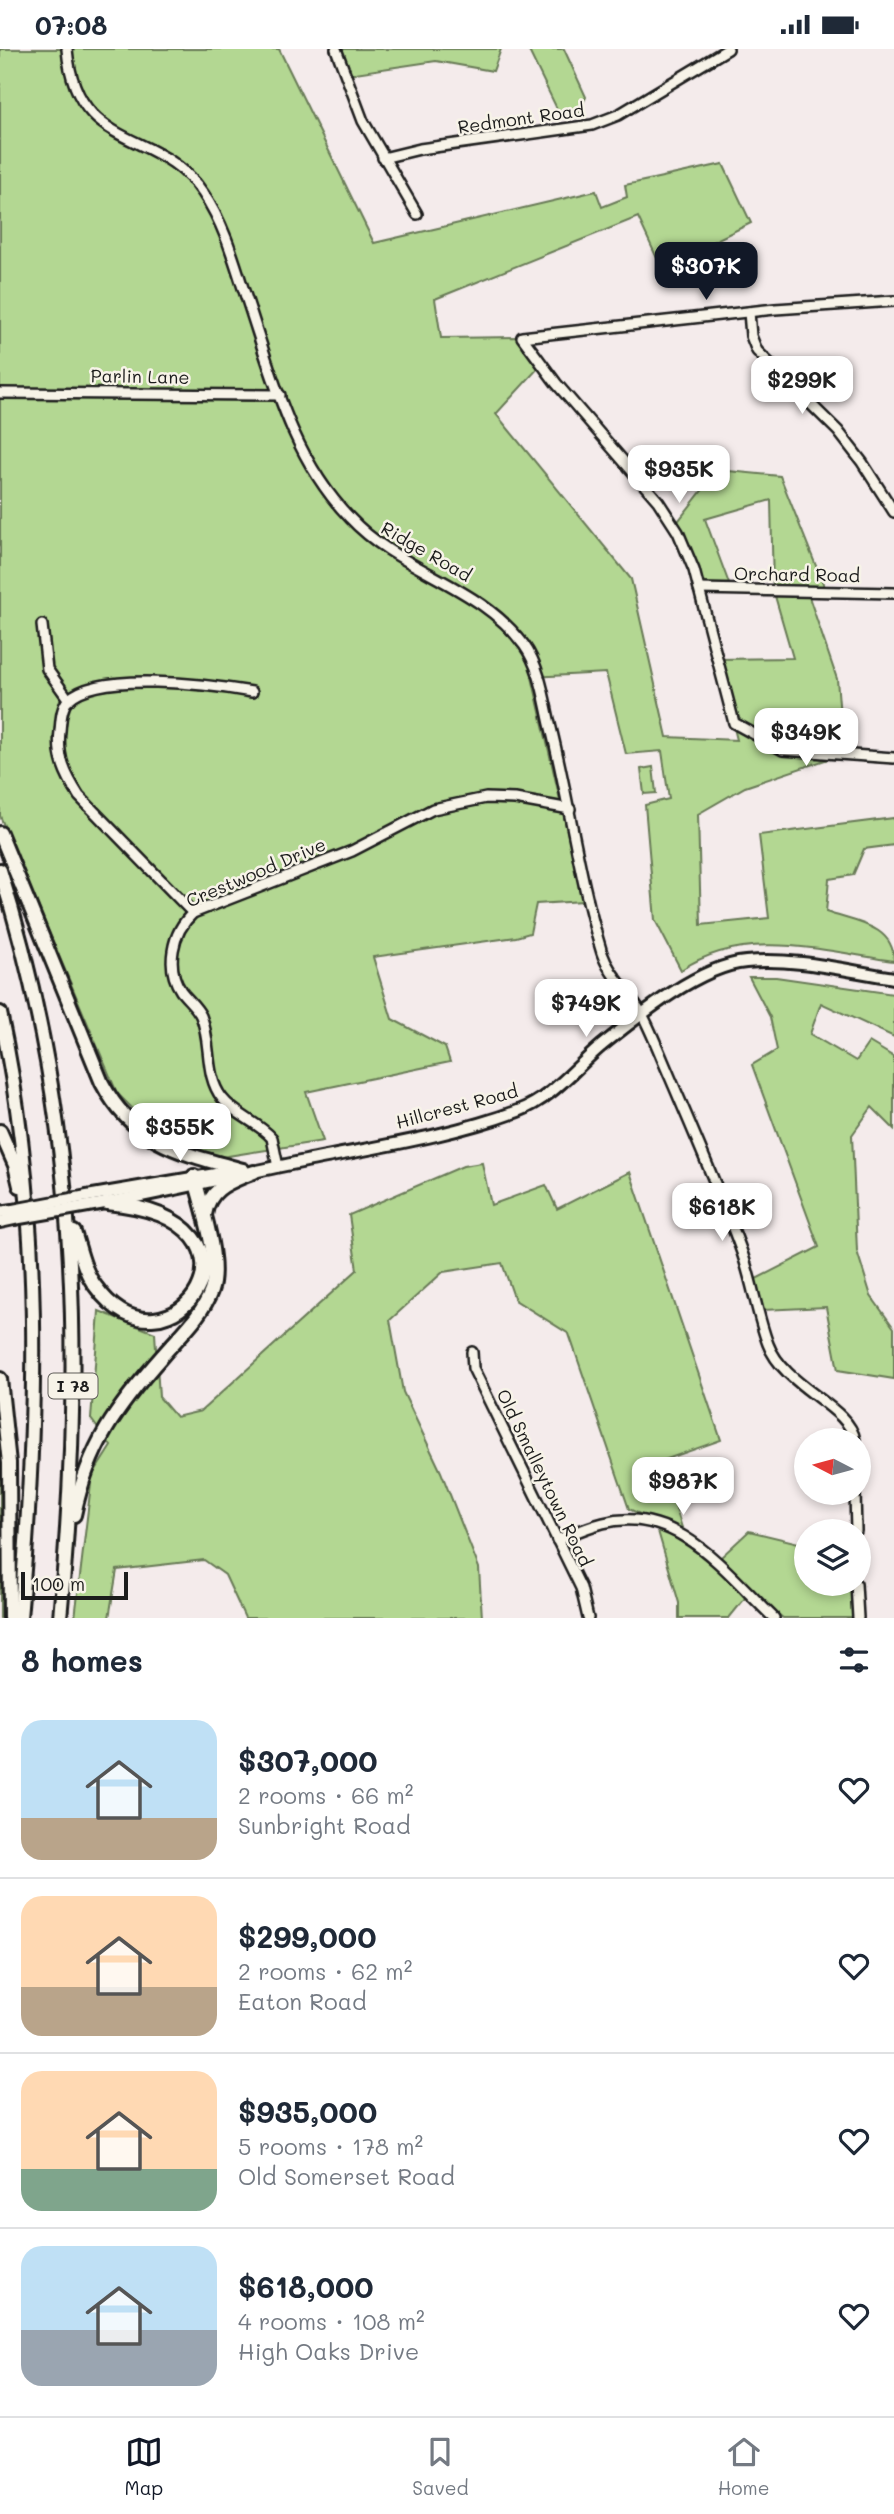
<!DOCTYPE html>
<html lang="en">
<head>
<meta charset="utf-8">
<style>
  :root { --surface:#fff; --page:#f2f2f3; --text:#1f2937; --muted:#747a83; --line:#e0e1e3; --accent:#111827 }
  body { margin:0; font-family:Mali,sans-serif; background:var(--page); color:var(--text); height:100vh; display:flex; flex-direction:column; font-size:26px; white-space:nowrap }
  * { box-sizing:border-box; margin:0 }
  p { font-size:23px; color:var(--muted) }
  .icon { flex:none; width:38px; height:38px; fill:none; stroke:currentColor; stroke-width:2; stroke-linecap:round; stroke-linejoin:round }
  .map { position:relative; height:1569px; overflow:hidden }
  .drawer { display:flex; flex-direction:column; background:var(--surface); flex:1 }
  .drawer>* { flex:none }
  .needle { width:46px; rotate:276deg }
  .fabs { position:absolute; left:794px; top:1379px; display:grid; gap:14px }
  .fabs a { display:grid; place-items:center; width:77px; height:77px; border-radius:50%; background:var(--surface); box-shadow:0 4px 10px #0003; font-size:35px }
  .scale { position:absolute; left:21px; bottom:18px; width:107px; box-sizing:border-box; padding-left:7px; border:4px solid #1c1c1c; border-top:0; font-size:19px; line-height:24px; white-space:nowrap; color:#1c1c1c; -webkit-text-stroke:5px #f7f3e8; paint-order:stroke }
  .price { position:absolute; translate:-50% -60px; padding:0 16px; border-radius:14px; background:#fff; color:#222; font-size:23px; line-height:46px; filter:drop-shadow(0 2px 4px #0008) }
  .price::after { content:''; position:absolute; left:50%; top:42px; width:21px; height:16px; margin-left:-10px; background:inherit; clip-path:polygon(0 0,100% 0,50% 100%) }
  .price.active { background:var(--accent); color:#fff }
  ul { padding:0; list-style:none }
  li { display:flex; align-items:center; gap:21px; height:175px; padding:0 21px }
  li+li { border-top:2px solid var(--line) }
  li span { display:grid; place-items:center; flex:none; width:196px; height:140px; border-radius:21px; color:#555 }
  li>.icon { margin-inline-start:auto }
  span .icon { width:84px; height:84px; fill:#fffc; stroke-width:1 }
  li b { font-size:30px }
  h2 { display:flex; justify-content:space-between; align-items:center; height:84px; padding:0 21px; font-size:30px }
  .status { display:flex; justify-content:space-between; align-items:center; height:49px; padding:0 35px; background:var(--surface); direction:ltr }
  .status svg { height:19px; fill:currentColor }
  .menu { display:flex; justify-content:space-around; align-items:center; height:98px; border-top:2px solid var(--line); background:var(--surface); font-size:19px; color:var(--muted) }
  .menu a { display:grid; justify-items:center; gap:4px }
  .menu .active { color:var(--accent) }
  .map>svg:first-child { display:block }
</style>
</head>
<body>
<div class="status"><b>07:08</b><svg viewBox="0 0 49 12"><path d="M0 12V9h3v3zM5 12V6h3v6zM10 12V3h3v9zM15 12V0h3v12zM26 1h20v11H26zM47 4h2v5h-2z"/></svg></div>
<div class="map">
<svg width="894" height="1569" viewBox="0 0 894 1569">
  <rect width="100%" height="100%" fill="#f4ebeb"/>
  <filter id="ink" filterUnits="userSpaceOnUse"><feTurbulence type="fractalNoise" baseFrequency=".0143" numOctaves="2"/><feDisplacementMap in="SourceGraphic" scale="14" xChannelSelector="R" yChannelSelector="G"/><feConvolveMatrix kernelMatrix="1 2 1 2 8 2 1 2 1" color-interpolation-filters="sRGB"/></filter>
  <g filter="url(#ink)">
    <!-- green -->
    <g fill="#b3d792" stroke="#687a57" stroke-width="2">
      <path d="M0,0H279L374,194L596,142L602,158L627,148L625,136L723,115L751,174L661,218L638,168L435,250L441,289L522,288L542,315L496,365L631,530L667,688L737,691L717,610L793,609L773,540L771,451L705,470L731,540L701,537L676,475L718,421L780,427L826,542H807L837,630L843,705L745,738L698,765L701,876L769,869L759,786L894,769V796L864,800L853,826L829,830L826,863C853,873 894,875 894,912C824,902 744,878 681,921L655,871L645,756L669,750L662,702L626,705L606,624L532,628L583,852L536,855L530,884L516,888L373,908L392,970L445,998L450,1013L306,1043L323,1092L209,1110L208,1104L157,1084L117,1044L0,767Z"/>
      <polygon points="341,0 501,0 493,22 436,12 349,25"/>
      <polygon points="528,0 564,0 586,48 577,67 558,62"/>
      <polygon points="653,718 656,744 644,745 641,720"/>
      <polygon points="749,928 776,928 894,945 894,988 821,954 810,985 856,1012 869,993 894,1008 894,1080 872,1058 852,1086 857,1202 871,1247 894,1279 894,1330 838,1321 826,1258 763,1261 754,1231 819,1198 752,1016 777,1001 770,968"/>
      <polygon points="482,1114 491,1156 546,1136 557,1160 630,1123 721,1391 661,1412 683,1482 719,1510 749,1482 807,1496 807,1535 859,1535 859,1532 862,1569 783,1569 750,1543 729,1569 679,1569 679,1554 655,1472 629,1460 569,1285 515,1251 502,1214 443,1223 390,1271 403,1343 441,1423 479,1519 482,1569 245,1569 225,1526 204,1511 117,1521 109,1569 75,1569 92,1427 111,1397 91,1370 99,1262 155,1284 159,1348 176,1368 201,1362 357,1221 349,1166 463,1117"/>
      <polygon points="0,1363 8,1433 2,1569 0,1569"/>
    </g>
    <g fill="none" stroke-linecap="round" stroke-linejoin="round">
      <defs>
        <g id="minor">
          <path d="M67,0C76,105 160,78 203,144C222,172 232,204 242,236C270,317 289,406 350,469C400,523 479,535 524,596C540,618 544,649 550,675C569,750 579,830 602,904C610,928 631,944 643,967C653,986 661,1008 670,1028C694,1084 719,1141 740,1198C752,1229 756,1263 768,1295C784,1338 849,1357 855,1391"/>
          <polyline points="336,0 363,72 417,165"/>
          <polyline points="383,109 420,100 592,76 618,66 728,0"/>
          <polyline points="894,252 775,260 522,288 556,334 658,452 678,483 694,521 734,674 783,701 894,709"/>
          <polyline points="749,263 751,287 757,302 838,382 862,413 894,463"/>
          <polyline points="0,344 280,346"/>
          <polyline points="699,540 894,544"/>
          <polyline points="42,576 47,620 69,651"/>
          <path d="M193,864L79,747C65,725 57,708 60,682C61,672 61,659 68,651C98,621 212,636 252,643"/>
          <path d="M278,1118L272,1089C258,1073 235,1066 222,1049C204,1026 212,993 201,967C197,958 187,950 181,942C165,918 172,883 193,864L352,802L433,760L486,749L515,750L570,760"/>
          <polyline points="472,1303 473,1319 581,1539 588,1569"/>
          <polyline points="855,1444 856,1482"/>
          <path d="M557,1491C572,1485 587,1478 603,1474C678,1455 726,1524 774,1569"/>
          <polyline points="856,1535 858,1569"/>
        </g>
        <g id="major">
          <polyline points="87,1147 233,1122"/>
          <path d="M88,1157C161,1145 233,1126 306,1112C376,1098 451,1087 518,1062C551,1050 575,1019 601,997C637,968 699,917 746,913C794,908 847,922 894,929"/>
          <polyline points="0,1163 13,1161"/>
          <polyline points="0,1173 14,1170"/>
        </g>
        <g id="highway">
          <path d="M0,784L102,1034C134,1095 181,1104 243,1121"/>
          <path d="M0,821C79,1072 84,1309 60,1569"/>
          <path d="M0,964C43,1164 38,1366 20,1569"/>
          <polyline points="0,1082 15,1116 20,1137"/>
          <path d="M205,1166C209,1138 231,1133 254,1123"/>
          <path d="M74,1183C80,1201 84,1223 96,1238C169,1339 290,1171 107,1154"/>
          <polyline points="0,1330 9,1414 10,1569"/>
          <path d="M74,1466C88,1397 117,1358 163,1306C179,1287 202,1267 211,1242C221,1213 202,1157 194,1127"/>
        </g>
      </defs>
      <!-- minor casing -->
      <use href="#minor" stroke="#1c1c1c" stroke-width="14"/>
      <!-- major casing -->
      <use href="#major" stroke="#1c1c1c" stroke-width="16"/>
      <!-- highway casing -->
      <use href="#highway" stroke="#1c1c1c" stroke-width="18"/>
      <!-- minor -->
      <use href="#minor" stroke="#f7f3e8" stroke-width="9"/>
      <!-- major -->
      <use href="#major" stroke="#f7f3e8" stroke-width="10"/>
      <!-- highway -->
      <use href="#highway" stroke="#f7f3e8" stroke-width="12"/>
      <defs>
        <g id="major-bridge">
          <polyline points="13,1161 87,1147"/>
          <polyline points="14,1170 88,1157"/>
        </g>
      </defs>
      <!-- major-bridge casing -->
      <use href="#major-bridge" stroke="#1c1c1c" stroke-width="16" stroke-linecap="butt"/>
      <!-- major-bridge -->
      <use href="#major-bridge" stroke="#f7f3e8" stroke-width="10"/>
    </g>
  </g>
  <g text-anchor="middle" stroke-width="5" stroke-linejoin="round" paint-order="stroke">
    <!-- shield labels -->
    <rect fill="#f7f3e8" stroke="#5e5c59" stroke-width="2" x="48.5" y="1324.5" width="49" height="25" rx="5"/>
    <g font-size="16" font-weight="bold" fill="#1c1c1c">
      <text x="73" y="1343">I 78</text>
    </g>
    <!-- street labels -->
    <g font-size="18" fill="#1c1c1c" stroke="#f7f3e8">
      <text transform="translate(521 70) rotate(-8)" y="6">Redmont Road</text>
      <text transform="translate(140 328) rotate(1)" y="6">Parlin Lane</text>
      <text transform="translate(426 503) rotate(30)" y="6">Ridge Road</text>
      <text transform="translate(797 526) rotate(1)" y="6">Orchard Road</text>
      <text transform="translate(256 824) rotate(-23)" y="6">Crestwood Drive</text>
      <text transform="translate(457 1058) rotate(-15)" y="6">Hillcrest Road</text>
      <text transform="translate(544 1429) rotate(64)" y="6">Old Smalleytown Road</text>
    </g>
  </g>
</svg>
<div class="fabs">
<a><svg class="needle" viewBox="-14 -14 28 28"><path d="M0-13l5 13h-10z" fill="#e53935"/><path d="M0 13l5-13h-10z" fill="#747a83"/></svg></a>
<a><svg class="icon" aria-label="layers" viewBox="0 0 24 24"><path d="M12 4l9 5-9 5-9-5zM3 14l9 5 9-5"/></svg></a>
</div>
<div class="scale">100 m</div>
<b class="price active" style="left:706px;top:253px">$307K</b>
<b class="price" style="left:802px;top:367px">$299K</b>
<b class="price" style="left:679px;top:456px">$935K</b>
<b class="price" style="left:806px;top:719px">$349K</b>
<b class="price" style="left:586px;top:990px">$749K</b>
<b class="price" style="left:180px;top:1114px">$355K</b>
<b class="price" style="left:722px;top:1194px">$618K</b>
<b class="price" style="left:683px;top:1468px">$987K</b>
</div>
<section class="drawer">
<h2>8 homes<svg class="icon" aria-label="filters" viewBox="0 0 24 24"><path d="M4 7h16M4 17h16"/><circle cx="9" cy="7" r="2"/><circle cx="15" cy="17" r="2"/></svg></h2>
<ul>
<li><span style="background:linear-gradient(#bfe0f5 70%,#b9a48a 0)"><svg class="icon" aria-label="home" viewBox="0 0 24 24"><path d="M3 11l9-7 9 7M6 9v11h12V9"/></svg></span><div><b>$307,000</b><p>2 rooms · 66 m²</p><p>Sunbright Road</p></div><svg class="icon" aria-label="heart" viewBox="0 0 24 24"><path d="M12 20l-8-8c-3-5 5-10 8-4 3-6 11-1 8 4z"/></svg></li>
<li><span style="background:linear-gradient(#ffd9b3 65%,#b9a48a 0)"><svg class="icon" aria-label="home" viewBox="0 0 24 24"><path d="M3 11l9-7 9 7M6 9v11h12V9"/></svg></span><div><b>$299,000</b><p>2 rooms · 62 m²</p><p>Eaton Road</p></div><svg class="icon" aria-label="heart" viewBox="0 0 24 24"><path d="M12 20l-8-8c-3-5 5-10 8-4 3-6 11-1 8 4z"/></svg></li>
<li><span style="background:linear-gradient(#ffd9b3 70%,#7fa58c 0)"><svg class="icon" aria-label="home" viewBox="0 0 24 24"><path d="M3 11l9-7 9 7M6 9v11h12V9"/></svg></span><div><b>$935,000</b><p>5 rooms · 178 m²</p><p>Old Somerset Road</p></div><svg class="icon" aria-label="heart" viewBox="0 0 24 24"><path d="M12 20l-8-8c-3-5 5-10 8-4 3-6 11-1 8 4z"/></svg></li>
<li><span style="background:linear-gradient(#bfe0f5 60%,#9aa5b1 0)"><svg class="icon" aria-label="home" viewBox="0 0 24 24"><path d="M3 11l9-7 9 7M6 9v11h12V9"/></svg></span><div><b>$618,000</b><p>4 rooms · 108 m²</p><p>High Oaks Drive</p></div><svg class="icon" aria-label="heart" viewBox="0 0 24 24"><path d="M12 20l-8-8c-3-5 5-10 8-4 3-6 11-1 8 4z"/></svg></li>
</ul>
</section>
<nav class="menu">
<a class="active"><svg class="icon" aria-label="map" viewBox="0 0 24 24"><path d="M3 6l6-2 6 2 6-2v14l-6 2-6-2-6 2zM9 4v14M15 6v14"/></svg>Map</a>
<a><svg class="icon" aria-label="saved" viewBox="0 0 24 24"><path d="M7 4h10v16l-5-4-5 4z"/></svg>Saved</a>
<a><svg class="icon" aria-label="home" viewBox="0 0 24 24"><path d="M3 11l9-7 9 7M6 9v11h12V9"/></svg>Home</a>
</nav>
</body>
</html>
